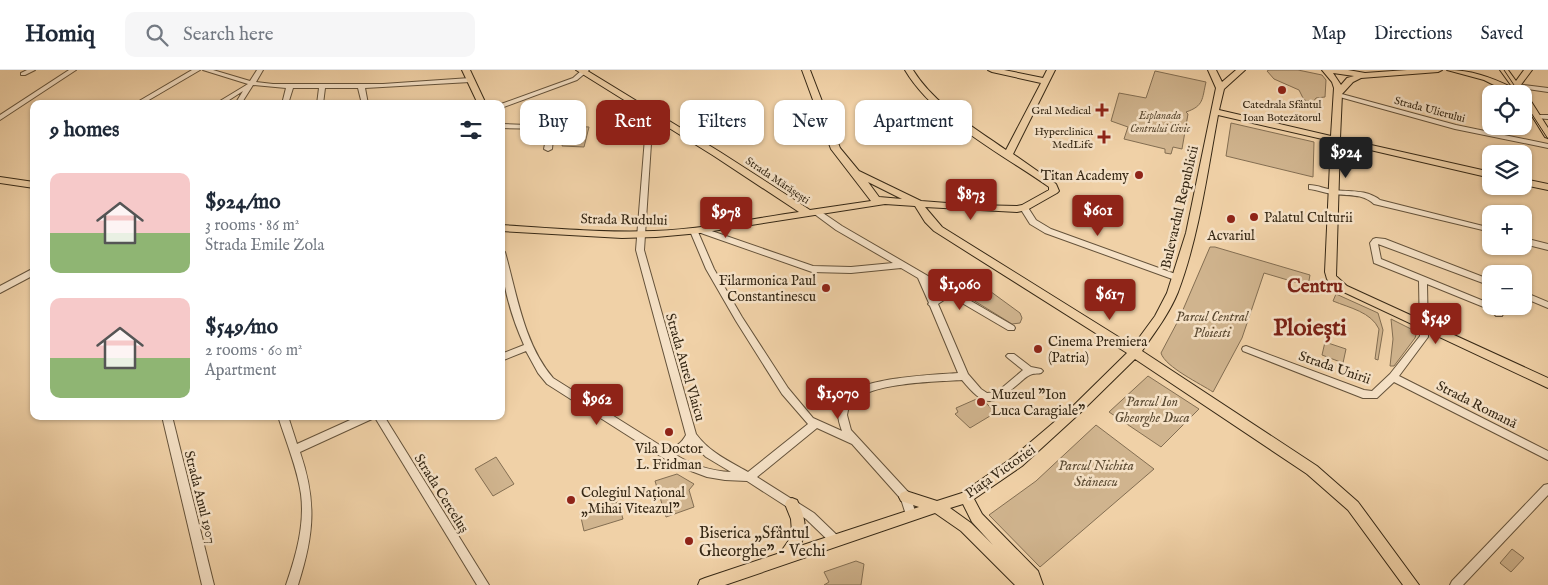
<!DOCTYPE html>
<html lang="en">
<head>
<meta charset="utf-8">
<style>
  :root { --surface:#fff; --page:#f6f6f7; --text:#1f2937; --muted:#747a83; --line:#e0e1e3; --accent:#8f2418 }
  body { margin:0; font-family:"IM FELL English",serif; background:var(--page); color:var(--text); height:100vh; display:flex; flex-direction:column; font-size:19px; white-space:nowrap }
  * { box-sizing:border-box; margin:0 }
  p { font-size:16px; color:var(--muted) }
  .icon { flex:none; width:28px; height:28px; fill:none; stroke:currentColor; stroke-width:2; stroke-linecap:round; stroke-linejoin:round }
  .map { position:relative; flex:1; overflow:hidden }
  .sheet { position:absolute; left:30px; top:30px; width:475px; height:320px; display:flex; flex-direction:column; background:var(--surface); border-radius:10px; box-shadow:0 1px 4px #0004 }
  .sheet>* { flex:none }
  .top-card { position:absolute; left:520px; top:30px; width:475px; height:45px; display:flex; gap:10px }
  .tools { position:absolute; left:1482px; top:15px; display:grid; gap:10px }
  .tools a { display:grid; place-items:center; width:50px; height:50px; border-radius:10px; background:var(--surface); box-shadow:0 1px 4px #0004; font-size:25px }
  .price { position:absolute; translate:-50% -42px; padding:0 11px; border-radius:5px; background:var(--accent); color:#fff; font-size:16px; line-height:32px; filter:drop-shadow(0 1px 2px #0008) }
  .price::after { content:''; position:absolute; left:50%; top:30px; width:15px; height:11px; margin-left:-8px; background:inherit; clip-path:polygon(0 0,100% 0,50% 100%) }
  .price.active { background:#222; color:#fff }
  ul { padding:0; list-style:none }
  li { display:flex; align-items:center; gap:15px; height:125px; padding:0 20px }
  li span { display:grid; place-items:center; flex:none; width:140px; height:100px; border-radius:10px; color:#555 }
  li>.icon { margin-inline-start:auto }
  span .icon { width:60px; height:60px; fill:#fffc; stroke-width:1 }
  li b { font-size:21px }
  h2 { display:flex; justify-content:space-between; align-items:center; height:60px; padding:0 20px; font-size:21px }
  .chip { padding:0 18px; border-radius:10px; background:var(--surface); box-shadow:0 1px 4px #0004; font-size:18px; line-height:45px }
  .chip.active { background:var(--accent); color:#fff }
  header { display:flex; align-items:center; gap:30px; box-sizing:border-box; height:70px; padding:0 25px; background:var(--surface); border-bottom:1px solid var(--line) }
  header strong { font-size:24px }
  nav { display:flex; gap:28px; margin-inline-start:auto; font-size:18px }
  .search { width:350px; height:45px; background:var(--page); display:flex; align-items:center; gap:12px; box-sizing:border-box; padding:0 18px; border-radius:10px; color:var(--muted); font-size:19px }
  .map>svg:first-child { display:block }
</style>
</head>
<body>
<header>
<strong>Homiq</strong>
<div class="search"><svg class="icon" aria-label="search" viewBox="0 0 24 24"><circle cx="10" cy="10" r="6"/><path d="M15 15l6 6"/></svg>Search here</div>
<nav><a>Map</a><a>Directions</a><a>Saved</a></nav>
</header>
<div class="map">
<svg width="1548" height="515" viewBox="0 0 1548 515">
  <rect width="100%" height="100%" fill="#f0d1a7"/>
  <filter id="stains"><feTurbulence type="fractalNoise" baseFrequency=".004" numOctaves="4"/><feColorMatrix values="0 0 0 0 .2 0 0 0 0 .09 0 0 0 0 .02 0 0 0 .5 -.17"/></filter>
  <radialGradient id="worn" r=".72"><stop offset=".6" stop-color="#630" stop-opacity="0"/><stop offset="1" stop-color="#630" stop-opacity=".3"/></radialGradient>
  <!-- green -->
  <g fill="#d0b48e" stroke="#836e52">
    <polygon points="1269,0 1298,0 1322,5 1326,10 1325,27 1316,28 1313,32 1304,30 1299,20 1274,9 1267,1"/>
    <path d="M1155,1L1206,12C1202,29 1204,36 1186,42L1188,44L1182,79L1173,77L1171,84L1165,83V79L1124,69L1128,57L1111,51L1119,23L1146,28Z"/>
    <polygon points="1231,53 1314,72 1313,107 1226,86"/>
    <polygon points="567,56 589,57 584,77 562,76"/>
    <path d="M1210,177H1215L1310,205L1308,216L1264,203L1242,268L1213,322C1201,314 1165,297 1161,283L1179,249Z"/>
    <polygon points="983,216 1020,243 1022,248 1020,253 1012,254 965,225"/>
    <path d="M1336,224L1378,243L1383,260L1378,290L1375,289L1379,259C1371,242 1350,238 1333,231Z"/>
    <polygon points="1391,249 1417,262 1415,268 1394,296 1390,296 1393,269"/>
    <polygon points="1325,272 1346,279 1343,293 1322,285"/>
    <polygon points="1148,306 1199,339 1161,377 1109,342"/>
    <polygon points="981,327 995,343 970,358 955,344 958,342 956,338"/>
    <polygon points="1096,355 1154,399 1040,497 989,445 1036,411"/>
    <polygon points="496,387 514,414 493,426 475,399"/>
    <polygon points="677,404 694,414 689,420 694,437 666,447 655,411"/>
    <polygon points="618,432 623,449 584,461 580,443"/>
    <polygon points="1512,479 1524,488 1511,502 1500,493"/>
    <polygon points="856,491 864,494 861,515 824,515 829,512 824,502"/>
  </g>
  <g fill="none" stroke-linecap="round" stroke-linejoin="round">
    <defs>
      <g id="minor">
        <polygon points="27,0 35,0 25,5 21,5 21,3"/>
        <polygon points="69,0 76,0 0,50 0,45"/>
        <polygon points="192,0 200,0 142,34 134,34"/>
        <polygon points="203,0 213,0 250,11 257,0 263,0 256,12 273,14 383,14 470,8 473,10 470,12 365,18 368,34 362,34 358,18 325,18 323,34 317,34 319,18 293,18 288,34 282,34 286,18 253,15 241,34 235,34 243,21 223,34 215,34 248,14"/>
        <polygon points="582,0 589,0 577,10 501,38 501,34 573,8"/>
        <polygon points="1516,14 1548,18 1548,22 1514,17 1513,16"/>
        <polygon points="1338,23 1456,55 1548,74 1548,78 1455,59 1336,26 1336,24"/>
        <path d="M650,41L653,43L644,180L696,364C709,382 729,391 748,402L808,354L782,324L736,251L706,199L690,161L691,159L703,158L813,196L851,197L893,193L836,160L813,143L814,141H820L842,156L1014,256L1015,258L1014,260H1008L950,226L938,234L968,304L981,319L987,323L997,322L1023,300L1008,288L1006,286L1008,284H1014L1031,297L1041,299L1043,301L1041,303C1038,304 1033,303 1030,305C1025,307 1021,312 1017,315C990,338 984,336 962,310C934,312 867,312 849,335L847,345L851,360L910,424L916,445L915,448L911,450L907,448L901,429L852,374L817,358L757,407L814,443L840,468L841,471L840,474L836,476L832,474L806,449L747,411L725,410L707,407L675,395L660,386L547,314L538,303L526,281L501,291V284L524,275C511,246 501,211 501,179L505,182C517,225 524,274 553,308L666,379C676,377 681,374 686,365L636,180L647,43ZM698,162L812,202L851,203L901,198L918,208L929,233L928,234L930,236L958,303C931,305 861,307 843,328C835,338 838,350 842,361L813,348L788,318L742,247L714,199ZM929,214L944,223L935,228ZM692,374L706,387L731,402C712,401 692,395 676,385L684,381Z"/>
        <polygon points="1537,45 1548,45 1548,49 1535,48 1535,46"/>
        <polygon points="501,54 552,56 554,59 552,79 548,81 544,79 548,59 501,58"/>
        <path d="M1309,115C1318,115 1325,119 1333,120C1350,122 1366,119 1380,130L1491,158V162L1374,134C1362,123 1348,126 1333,124C1325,123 1317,120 1309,119Z"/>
        <polygon points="1021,136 1027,136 1036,150 1051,159 1181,206 1182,208 1178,211 1175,210 1045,163 1030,154 1020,138"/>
        <polygon points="1376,168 1385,169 1491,210 1491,216 1378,174 1381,189 1491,234 1491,236 1497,236 1503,244 1502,246 1496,246 1491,240 1427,214 1428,267 1399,306 1548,381 1548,390 1394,312 1377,328 1363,328 1243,281 1242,279 1243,277 1246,276 1364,320 1372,321 1390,304 1420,266 1419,211 1374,193 1370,173 1373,169"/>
        <polygon points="1524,168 1548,174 1548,180 1524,174"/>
        <polygon points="34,198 34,205 0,223 0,216"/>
        <polygon points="1524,222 1548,232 1548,238 1524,228"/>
        <polygon points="162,346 172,346 214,515 202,515"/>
        <path d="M278,346H288L297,374L359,346H374L372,349L300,382C317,432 314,465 298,515H286C296,486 305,455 301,424C297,397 286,372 278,346Z"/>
        <polygon points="374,346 384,346 489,515 477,515"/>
        <polygon points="1548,414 1548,425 1463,515 1450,515 1452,511 1544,415"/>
      </g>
      <g id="major">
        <polygon points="462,0 470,0 486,34 478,34"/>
        <path d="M576,0H586L720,82L810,140L871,131L831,79L802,0H810L840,78L859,101L921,131L973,135L1017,136L1022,135L1049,120V117C1002,84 934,49 905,0H913C934,34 973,57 1006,80L1041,13L992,2L988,0H1004L1043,8L1047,0H1055L1013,84L1056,114L1059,121L1057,123L1027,140L1017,142L925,137L942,157L1133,276L1155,246L1167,223L1186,163L1216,18L1208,0H1216L1222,12L1236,0H1245L1224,19L1219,40L1331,66L1334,18L1332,12L1322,0H1348L1365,3L1407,0H1442L1438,2L1361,8L1353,12L1342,24L1340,68L1491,102V108L1340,73L1336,206L1347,216L1548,308V318L1333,217L1327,209L1325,202L1331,71L1218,45C1207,104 1199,166 1178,222C1169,244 1155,262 1142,281L1317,396L1358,432L1419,515H1403L1348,440L1307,404L1135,289L1080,343L1022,396L974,429L982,444L1038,501L1043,515H1015L961,461L935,443L725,515H698L700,510L705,508L780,483L789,470L792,462L791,449L785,434L787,430L792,428L797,430C805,447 808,459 800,476L919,437L901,431L899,427L901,423L906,421L937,431L962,423L1012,388L1072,337L1127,283L934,161L925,152L915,136L885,134L700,163L656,167L622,168L501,161V155C552,158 603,163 654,161C703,159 751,149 799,142L714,86ZM1333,3L1354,6L1347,8L1341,15ZM868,112L902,129L879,127ZM963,434L972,452L993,475L971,453L950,438Z"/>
        <path d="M1447,0C1471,0 1491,7 1513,18L1500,0H1508L1516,11L1524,0H1532L1520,16L1524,22L1523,24H1512L1484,10Z"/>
        <polygon points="1524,24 1527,25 1548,58 1548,68 1545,67 1524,33"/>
        <polygon points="0,107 34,112 34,118 0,113"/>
        <polygon points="1524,109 1548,114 1548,120 1524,115"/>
      </g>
    </defs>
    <!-- minor casing -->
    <use href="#minor" stroke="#64523a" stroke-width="2"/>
    <!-- major casing -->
    <use href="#major" stroke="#362815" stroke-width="2"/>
    <!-- minor -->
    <use href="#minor" fill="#f5e1c6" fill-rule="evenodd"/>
    <!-- major -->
    <use href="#major" fill="#f0d1a7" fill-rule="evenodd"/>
    <!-- tram -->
    <g stroke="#362815" stroke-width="1">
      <polyline points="1504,0 1520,24"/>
      <polyline points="1524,32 1548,69"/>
    </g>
  </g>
  <!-- markers -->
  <g fill="#8f2418" stroke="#f5e1c6" stroke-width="2">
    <circle cx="1282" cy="20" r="5"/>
    <path d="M1099.5 32.5h5v5h5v5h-5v5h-5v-5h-5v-5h5z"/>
    <path d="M1101.5 59.5h5v5h5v5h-5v5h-5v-5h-5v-5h5z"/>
    <circle cx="1139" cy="105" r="5"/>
    <circle cx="1254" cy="147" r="5"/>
    <circle cx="1231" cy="149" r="5"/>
    <circle cx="826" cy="218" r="5"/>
    <circle cx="1038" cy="279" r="5"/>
    <circle cx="981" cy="332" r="5"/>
    <circle cx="669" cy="362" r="5"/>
    <circle cx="571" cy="430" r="5"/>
    <circle cx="689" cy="471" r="5"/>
  </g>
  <g text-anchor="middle" stroke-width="5" stroke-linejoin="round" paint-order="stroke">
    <!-- far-poi labels -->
    <g font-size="11" fill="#362815" stroke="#f5e1c6" text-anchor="end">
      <text x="1282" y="38" text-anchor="middle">Catedrala Sfântul<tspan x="1282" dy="13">Ioan Botezătorul</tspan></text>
      <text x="1091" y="44">Gral Medical</text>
      <text x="1093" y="65">Hyperclinica<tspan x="1093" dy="13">MedLife</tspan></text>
    </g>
    <!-- far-street labels -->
    <g font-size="11" fill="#362815" stroke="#f5e1c6">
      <text transform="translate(1430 39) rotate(15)" y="4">Strada Ulierului</text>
      <text transform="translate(778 110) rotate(34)" y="4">Strada Mărășești</text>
    </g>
    <!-- far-park labels -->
    <g font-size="11" font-style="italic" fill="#5c4b33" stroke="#f5e1c6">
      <text x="1160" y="49">Esplanada<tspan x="1160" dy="13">Centrului Civic</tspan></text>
    </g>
    <!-- poi labels -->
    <g font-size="14" fill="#362815" stroke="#f5e1c6" text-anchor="start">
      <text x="1129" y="110" text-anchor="end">Titan Academy</text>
      <text x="1264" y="152">Palatul Culturii</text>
      <text x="1231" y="170" text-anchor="middle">Acvariul</text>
      <text x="816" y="215" text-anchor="end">Filarmonica Paul<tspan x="816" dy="16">Constantinescu</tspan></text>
      <text x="1048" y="276">Cinema Premiera<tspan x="1048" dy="16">(Patria)</tspan></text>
      <text x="991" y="329">Muzeul "Ion<tspan x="991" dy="16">Luca Caragiale"</tspan></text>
      <text x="669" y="383" text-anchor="middle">Vila Doctor<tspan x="669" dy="16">L. Fridman</tspan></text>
      <text x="581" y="427">Colegiul Național<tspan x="581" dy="16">„Mihai Viteazul”</tspan></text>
    </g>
    <!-- street labels -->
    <g font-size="14" fill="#362815" stroke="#f5e1c6">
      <text transform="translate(1179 137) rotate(-77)" y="5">Bulevardul Republicii</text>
      <text transform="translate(624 149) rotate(1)" y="5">Strada Rudului</text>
      <text transform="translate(686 297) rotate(74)" y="5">Strada Aurel Vlaicu</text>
      <text transform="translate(1335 297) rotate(19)" y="5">Strada Unirii</text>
      <text transform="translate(1477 334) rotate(27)" y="5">Strada Romană</text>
      <text transform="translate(1000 401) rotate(-35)" y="5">Piața Victoriei</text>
      <text transform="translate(442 423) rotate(58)" y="5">Strada Cerceluș</text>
      <text transform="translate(201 427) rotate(76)" y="5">Strada Anul 1907</text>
    </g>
    <!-- park labels -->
    <g font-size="14" font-style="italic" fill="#5c4b33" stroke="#f5e1c6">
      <text x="1212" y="251">Parcul Central<tspan x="1212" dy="16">Ploiesti</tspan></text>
      <text x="1152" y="336">Parcul Ion<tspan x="1152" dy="16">Gheorghe Duca</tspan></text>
      <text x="1096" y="400">Parcul Nichita<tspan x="1096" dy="16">Stănescu</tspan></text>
    </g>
    <!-- near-poi labels -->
    <g font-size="16" fill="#362815" stroke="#f5e1c6" text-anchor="start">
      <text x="699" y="468">Biserica „Sfântul<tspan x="699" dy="18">Gheorghe” - Vechi</tspan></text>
    </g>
    <!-- district labels -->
    <g font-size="19" font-weight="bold" fill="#7a1f14" stroke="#f5e1c6">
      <text x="1315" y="222">Centru</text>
    </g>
    <!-- town labels -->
    <g font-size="24" font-weight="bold" fill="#7a1f14" stroke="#f5e1c6">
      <text x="1310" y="265">Ploiești</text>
    </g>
  </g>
  <rect width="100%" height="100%" filter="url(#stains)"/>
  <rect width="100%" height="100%" fill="url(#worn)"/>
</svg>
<div class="tools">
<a><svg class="icon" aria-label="locate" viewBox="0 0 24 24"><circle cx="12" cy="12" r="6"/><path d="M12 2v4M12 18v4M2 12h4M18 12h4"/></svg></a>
<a><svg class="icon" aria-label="layers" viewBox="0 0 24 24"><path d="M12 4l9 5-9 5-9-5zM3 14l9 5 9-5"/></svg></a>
<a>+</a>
<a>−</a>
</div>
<b class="price active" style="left:1346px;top:109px">$924</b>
<b class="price" style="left:971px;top:151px">$873</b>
<b class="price" style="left:1098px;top:167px">$601</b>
<b class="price" style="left:726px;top:169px">$978</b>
<b class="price" style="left:960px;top:241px">$1,060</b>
<b class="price" style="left:1110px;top:251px">$617</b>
<b class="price" style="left:1436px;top:275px">$549</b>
<b class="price" style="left:838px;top:350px">$1,070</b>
<b class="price" style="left:597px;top:356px">$962</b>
<div class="top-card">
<a class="chip">Buy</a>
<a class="chip active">Rent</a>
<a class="chip">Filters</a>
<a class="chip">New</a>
<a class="chip">Apartment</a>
</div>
<section class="sheet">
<h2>9 homes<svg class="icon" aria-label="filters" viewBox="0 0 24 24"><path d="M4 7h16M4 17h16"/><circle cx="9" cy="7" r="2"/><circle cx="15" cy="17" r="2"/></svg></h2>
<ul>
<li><span style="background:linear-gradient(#f6c9c9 60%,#8fb573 0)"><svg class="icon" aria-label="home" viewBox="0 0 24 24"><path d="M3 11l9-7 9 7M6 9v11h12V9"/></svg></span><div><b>$924/mo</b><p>3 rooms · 86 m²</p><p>Strada Emile Zola</p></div></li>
<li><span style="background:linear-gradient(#f6c9c9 60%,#8fb573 0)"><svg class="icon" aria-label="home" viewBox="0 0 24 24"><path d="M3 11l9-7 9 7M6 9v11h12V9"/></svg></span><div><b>$549/mo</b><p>2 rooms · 60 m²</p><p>Apartment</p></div></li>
</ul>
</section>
</div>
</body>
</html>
